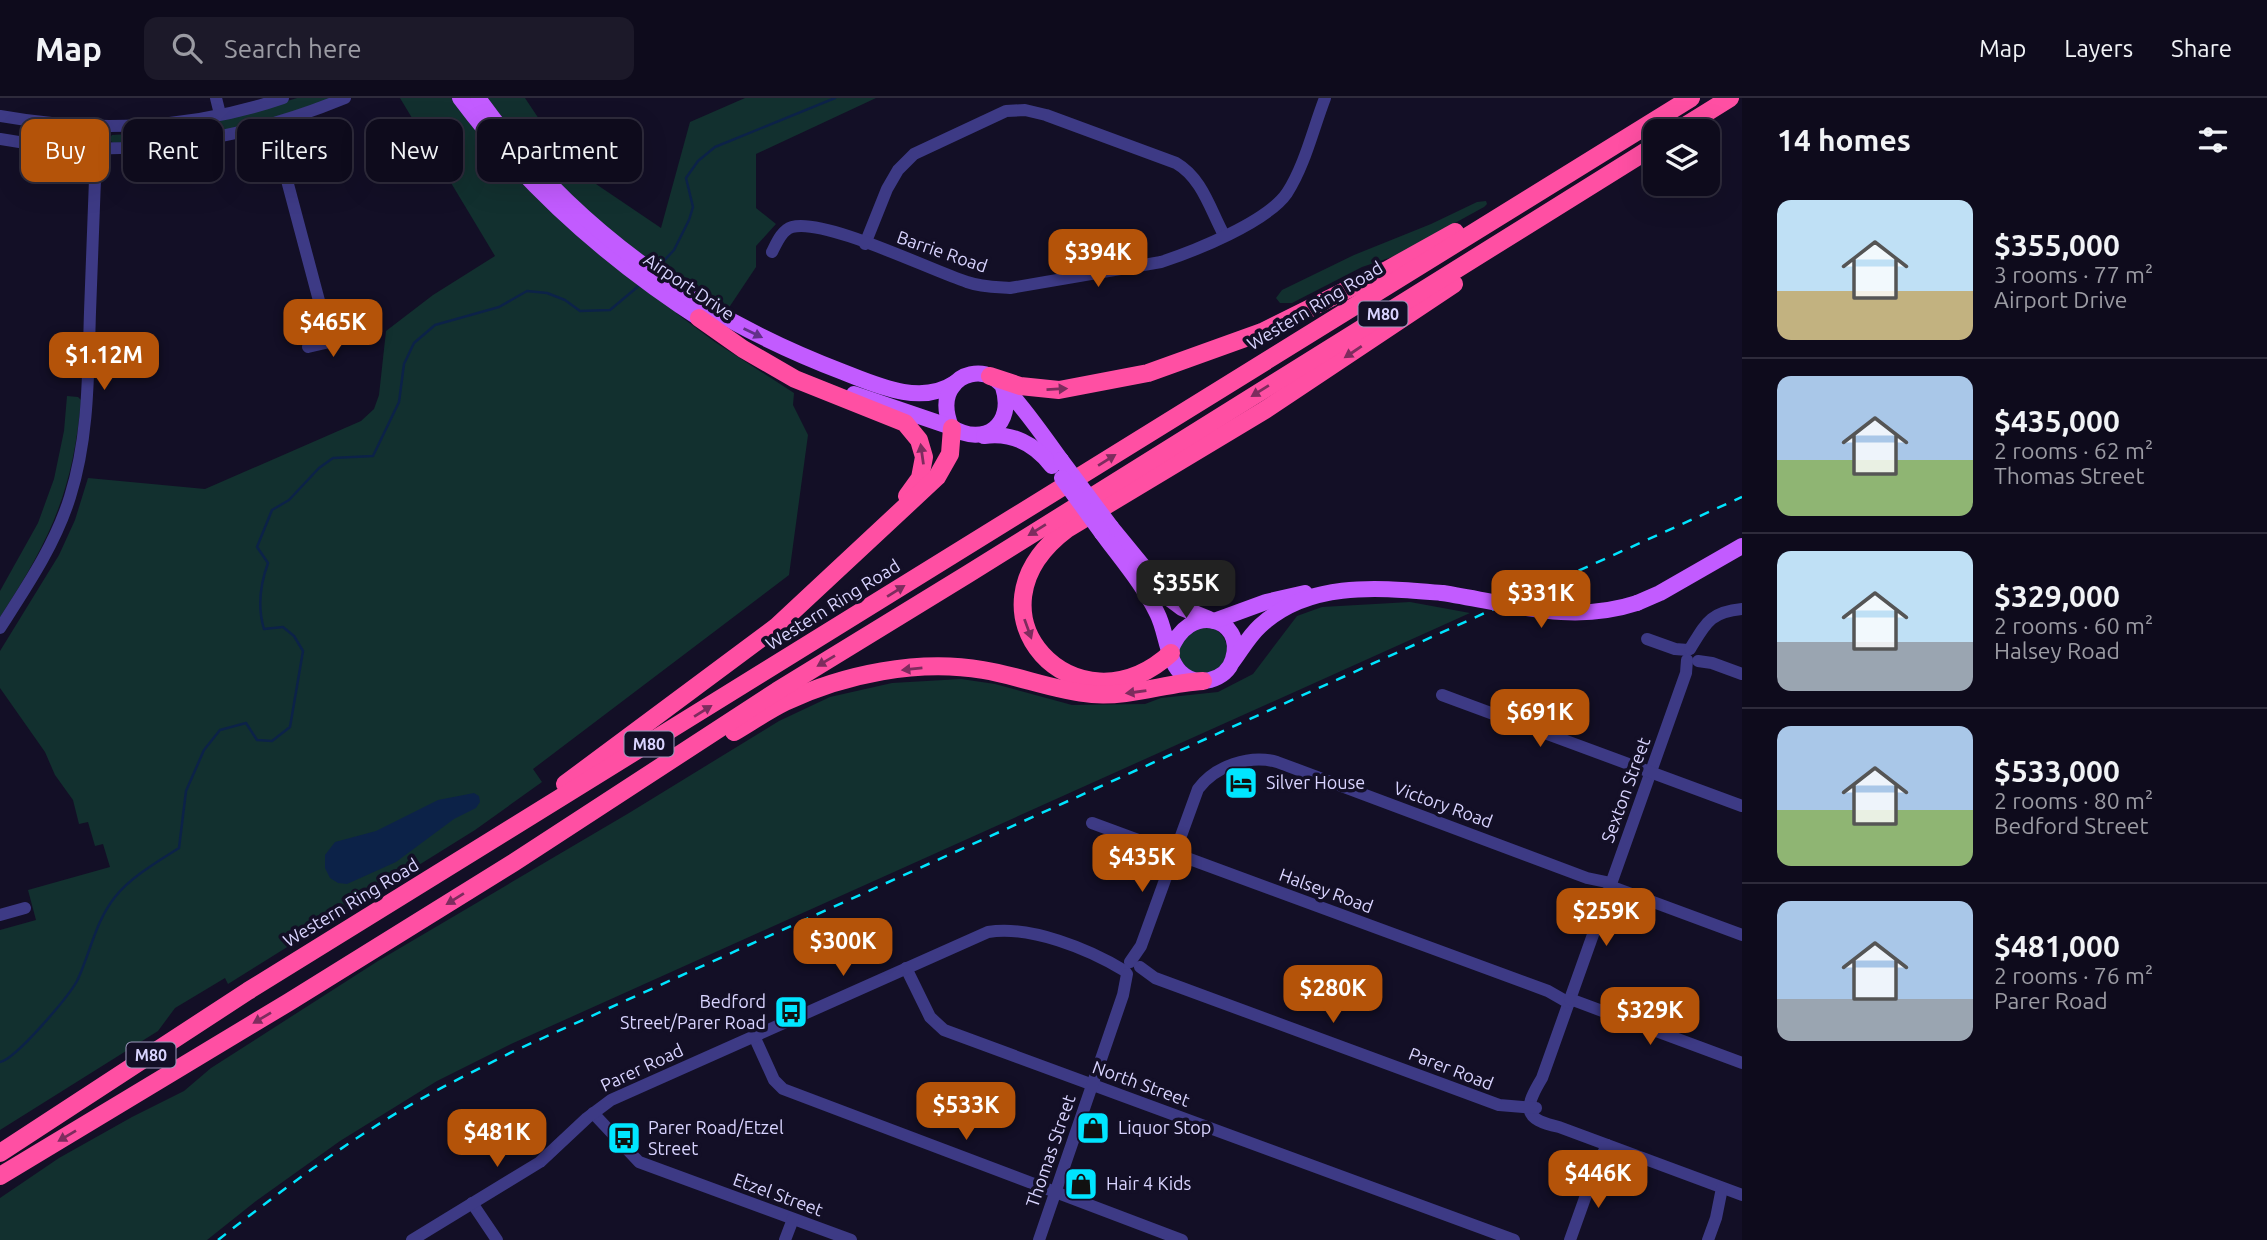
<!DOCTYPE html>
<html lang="en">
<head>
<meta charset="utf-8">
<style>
  :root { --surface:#0e0b1c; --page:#1c1929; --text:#f1f3f6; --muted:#9b9ba3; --line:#2e2b3b; --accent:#b45309 }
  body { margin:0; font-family:Ubuntu,sans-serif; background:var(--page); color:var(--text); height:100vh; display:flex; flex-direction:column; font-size:26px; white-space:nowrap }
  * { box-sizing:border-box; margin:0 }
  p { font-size:23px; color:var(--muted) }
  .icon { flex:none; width:38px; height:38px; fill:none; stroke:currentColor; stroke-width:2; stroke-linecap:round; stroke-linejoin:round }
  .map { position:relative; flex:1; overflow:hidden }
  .drawer { display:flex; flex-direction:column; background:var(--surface); width:525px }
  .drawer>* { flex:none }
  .hud { position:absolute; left:21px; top:21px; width:665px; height:63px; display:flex; gap:14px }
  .controls { position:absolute; left:1643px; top:21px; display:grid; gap:14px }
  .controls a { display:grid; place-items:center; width:77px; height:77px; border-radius:14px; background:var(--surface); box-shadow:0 7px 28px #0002,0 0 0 2px var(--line); font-size:35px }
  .price { position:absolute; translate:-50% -60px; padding:0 16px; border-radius:14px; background:var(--accent); color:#fff; font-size:23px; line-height:46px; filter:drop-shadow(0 2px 4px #0008) }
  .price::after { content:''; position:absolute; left:50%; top:42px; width:21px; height:16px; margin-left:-10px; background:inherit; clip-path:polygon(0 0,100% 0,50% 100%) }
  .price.active { background:#222; color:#fff }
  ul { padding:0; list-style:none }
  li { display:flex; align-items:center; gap:21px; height:175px; padding:0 35px }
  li+li { border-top:2px solid var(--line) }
  li span { display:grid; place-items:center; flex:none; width:196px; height:140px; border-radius:14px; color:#555 }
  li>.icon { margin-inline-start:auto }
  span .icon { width:84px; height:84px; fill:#fffc; stroke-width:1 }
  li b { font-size:30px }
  h2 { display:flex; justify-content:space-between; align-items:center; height:84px; padding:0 35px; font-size:30px }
  .tag { padding:0 24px; border-radius:14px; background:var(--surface); box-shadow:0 7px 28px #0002,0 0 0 2px var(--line); font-size:24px; line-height:63px }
  .tag.active { background:var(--accent); color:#fff }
  header { display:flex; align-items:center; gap:42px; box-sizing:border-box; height:98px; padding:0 35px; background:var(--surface); border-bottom:2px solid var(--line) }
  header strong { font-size:33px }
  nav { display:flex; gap:38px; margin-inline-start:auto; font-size:24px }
  .search { width:490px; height:63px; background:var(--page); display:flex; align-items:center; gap:18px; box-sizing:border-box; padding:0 24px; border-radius:14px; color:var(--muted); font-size:26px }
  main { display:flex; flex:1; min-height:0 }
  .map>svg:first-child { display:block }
</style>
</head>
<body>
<header>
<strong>Map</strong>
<div class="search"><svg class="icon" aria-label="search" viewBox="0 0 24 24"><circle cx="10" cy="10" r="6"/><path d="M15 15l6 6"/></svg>Search here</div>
<nav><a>Map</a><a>Layers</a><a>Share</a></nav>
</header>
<main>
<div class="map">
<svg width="1742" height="1142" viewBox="0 0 1742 1142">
  <rect width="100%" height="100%" fill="#130f26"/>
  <!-- green -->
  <g fill="#12302f">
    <polygon points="297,0 333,0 255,26 170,42 113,45 109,41 112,37 147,35 271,8"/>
    <polygon points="400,0 525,0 547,33 593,84 661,130 690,24 745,0 876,0 756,56 756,110 776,126 756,148 756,169 728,211 701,194 676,215 715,244 794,295 793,307 808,337 789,477 533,671 542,684 475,732 228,886 225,880 175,910 158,933 0,1032 0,832 36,822 28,792 110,769 103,746 95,748 88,724 79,726 73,702 55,677 45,654 0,590 0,553 59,457 75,422 88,380 205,391 361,323 374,311 379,297 386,233 433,197 495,158"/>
    <polygon points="1486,103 1487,106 1484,109 1395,158 1362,169 1292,205 1280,205 1276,200 1282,192 1354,157 1431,126 1477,104"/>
    <path d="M67,298L78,299L81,302C73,394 50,442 0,519V493L38,425L54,381L64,333Z"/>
    <polygon points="1410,504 1470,515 511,946 437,983 340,1043 256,1103 207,1142 0,1142 0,1100 59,1060 132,1019 184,993 211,970 378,863 629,715 779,623 830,599 892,585 961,581 995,586 1072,607 1145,606 1161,600 1218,594 1253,576 1297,518 1322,509"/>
    <circle cx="1203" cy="552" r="24"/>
  </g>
  <!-- water -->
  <polygon fill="#0c2248" points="474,695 479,698 480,704 476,710 454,721 396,764 347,786 338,785 330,780 325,770 325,757 335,744 376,733 438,702"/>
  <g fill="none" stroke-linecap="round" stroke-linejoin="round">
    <!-- stream -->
    <g stroke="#0c2248" stroke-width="2.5">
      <polyline points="658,169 674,152 689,122 693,109 686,80 698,63 715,49 835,0"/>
      <path d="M0,964C16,961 68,899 77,883C90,856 95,824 115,799C131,779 157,764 179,750L186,693L204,652L220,632L246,625L257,642L272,643L290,629L303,553L294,538L283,529L264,531C257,508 260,487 268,465L257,449L272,412L289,402L319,370L333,360L373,358L399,304L404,266L414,245L435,227L499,209L527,193L547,195L565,202L580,213L610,212L641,186"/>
    </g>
    <!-- minor -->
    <g stroke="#3d3a85" stroke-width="12">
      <polyline points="216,0 220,16"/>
      <path d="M0,18C94,35 193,31 283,0"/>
      <polyline points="272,26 330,244"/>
      <path d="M0,41C117,63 236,45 345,0"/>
      <path d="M865,146L887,91L898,72L914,56L1006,13L1025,12L1046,17L1176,65C1202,80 1210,111 1224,137"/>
      <path d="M772,154C777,144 782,132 792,129C825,120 930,172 967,184C981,189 995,189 1010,190L1161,164C1195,153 1267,124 1287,95C1305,67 1313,31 1325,0"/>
      <polyline points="308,249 351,239"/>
      <path d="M0,530C27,488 55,447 70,399C89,339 88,276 90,214C92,152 95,90 97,28"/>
      <polyline points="1647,541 1675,551 1688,552"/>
      <path d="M1690,551C1706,525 1710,514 1742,511"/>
      <path d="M1687,562L1686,575L1542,980C1524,1010 1522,1021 1559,1029L1742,1097"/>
      <polyline points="1698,563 1712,565 1742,576"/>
      <polyline points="1442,597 1742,708"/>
      <polyline points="1092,725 1548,893 1569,905"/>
      <polyline points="1610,788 1742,837"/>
      <polyline points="0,817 25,810"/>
      <path d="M1130,864L1141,848L1198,691C1215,668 1250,656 1277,664L1587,780L1611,785"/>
      <polyline points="1140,869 1155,880 1499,1007 1536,1010"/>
      <polyline points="906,870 930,919 944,932 1514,1142"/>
      <polyline points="1570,901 1742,965"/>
      <polyline points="754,938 774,982 783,991 1182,1142"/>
      <polyline points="593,1015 639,1064 851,1142"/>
      <polyline points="472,1105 497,1142"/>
      <path d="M412,1142L540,1064L587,1020L611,1002L988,834C1030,827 1089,851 1125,873"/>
      <polyline points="785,1142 793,1121"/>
      <polyline points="1039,1142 1123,897 1127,876"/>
      <polyline points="1570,1142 1595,1072 1607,1047"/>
      <polyline points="1708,1142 1716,1120 1722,1090"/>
    </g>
    <!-- major -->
    <g stroke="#c25bff" stroke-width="16">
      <path d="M460,0C528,91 612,165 708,226"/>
      <path d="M478,0C570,129 696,218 843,274C876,287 921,308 955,285"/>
      <path d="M1003,289C1015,326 985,350 951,329C946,316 943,300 953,288C961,276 979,272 992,279C1010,289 1047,343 1061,362"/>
      <polyline points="854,296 951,329"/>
      <path d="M984,338C1012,334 1035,346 1052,368"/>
      <polyline points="1111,429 1170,501 1182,510 1209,521"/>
      <path d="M1102,435C1121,461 1143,486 1157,515C1166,532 1167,561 1180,574C1188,582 1199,585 1210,582C1221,579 1230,572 1233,561C1246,520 1188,502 1170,554"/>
      <polyline points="1637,505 1660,495 1742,448"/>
      <polyline points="1214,523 1266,504 1305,495"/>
      <path d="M1233,563C1242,551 1249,538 1260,528C1309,482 1380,490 1442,495"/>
    </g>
    <!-- highway -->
    <g stroke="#ff4fa3" stroke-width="18">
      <polyline points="1677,33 1730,0"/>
      <polyline points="699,220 743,251 795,281 905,325 919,342 924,359 920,380 907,398"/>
      <polyline points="990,278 1020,288 1059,292 1148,275 1262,234 1387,172 1455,134"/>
      <path d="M1171,555C1077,641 956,514 1067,431L1265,312L1454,186"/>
      <path d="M734,634C751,624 767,613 785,604C844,576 918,561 983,572C1020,578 1055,593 1092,596C1131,599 1166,585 1203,583"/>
      <polyline points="565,686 776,529 937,379 950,356 952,330"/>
      <polyline points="0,1055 248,893 1691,0"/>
      <polyline points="0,1078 289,904 513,765 777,593 968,476 1656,47"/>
    </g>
    <!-- rail -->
    <path stroke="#00e5ff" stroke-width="2.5" stroke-dasharray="10 9" stroke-linecap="butt" d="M218,1142C282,1092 348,1042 419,1002C450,985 482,969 514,953L1742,399"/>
    <!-- major-bridge -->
    <g stroke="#c25bff" stroke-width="16">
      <polyline points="1061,362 1111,429"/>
      <polyline points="1062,380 1102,435"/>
      <path d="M1442,495C1509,505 1570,527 1637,505"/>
    </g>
  </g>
  <!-- one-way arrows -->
  <defs><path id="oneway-solid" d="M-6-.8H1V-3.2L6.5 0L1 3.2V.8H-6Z" transform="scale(1.75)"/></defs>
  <use fill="#623188" href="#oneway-solid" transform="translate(753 235) rotate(26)"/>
  <g fill="#7d2c5e">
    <use href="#oneway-solid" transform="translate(1353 254) rotate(146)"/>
    <use href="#oneway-solid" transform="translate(1057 291) rotate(-3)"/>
    <use href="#oneway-solid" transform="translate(1260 293) rotate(148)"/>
    <use href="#oneway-solid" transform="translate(922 356) rotate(-98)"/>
    <use href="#oneway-solid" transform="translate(1107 362) rotate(-32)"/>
    <use href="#oneway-solid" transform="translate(1037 432) rotate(148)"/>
    <use href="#oneway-solid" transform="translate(896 493) rotate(-32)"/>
    <use href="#oneway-solid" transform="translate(1028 531) rotate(70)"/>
    <use href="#oneway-solid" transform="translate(826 563) rotate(149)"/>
    <use href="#oneway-solid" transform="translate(912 571) rotate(174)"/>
    <use href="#oneway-solid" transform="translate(1136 594) rotate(172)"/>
    <use href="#oneway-solid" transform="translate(703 613) rotate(-32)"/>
    <use href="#oneway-solid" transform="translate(455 801) rotate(148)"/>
    <use href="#oneway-solid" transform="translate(262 920) rotate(149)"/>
    <use href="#oneway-solid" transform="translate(67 1038) rotate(149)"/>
  </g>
  <!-- icons -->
  <defs>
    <symbol id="hotel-square" viewBox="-11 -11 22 22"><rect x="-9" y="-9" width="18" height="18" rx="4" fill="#00e5ff" stroke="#130f26"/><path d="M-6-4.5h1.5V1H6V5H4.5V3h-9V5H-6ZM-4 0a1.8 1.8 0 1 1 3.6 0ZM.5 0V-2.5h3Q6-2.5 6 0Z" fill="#111"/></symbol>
    <symbol id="bus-square" viewBox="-11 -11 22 22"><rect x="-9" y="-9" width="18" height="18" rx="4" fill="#00e5ff" stroke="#130f26"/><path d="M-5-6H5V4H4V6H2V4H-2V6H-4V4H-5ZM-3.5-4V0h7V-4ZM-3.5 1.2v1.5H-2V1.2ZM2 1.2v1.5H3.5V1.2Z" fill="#111"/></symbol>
    <symbol id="shop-square" viewBox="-11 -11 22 22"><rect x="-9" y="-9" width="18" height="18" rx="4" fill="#00e5ff" stroke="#130f26"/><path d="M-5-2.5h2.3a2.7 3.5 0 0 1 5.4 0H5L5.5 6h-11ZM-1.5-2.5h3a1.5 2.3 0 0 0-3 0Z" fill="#111"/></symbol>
  </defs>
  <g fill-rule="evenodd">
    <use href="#hotel-square" x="1222" y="666" width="38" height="38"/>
    <use href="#bus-square" x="772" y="895" width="38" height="38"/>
    <use href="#shop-square" x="1074" y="1011" width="38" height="38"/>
    <use href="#bus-square" x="605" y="1021" width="38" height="38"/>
    <use href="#shop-square" x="1062" y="1067" width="38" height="38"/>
  </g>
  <g text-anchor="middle" stroke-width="7" stroke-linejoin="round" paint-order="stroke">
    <!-- shield labels -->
    <g fill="#130f26" stroke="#9e99be" stroke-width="2">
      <rect x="1358.5" y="203.5" width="49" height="25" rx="5"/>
      <rect x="624.5" y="633.5" width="49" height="25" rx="5"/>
      <rect x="126.5" y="944.5" width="49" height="25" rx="5"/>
    </g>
    <g font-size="16" font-weight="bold" fill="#d9d4ff">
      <text x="1383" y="222">M80</text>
      <text x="649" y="652">M80</text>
      <text x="151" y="963">M80</text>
    </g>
    <!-- street labels -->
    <g font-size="18" fill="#d9d4ff" stroke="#130f26">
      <text transform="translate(942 154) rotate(19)" y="6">Barrie Road</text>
      <text transform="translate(689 189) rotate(34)" y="6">Airport Drive</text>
      <text transform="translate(1315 208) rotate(-31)" y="6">Western Ring Road</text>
      <text transform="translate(833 507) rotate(-32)" y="6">Western Ring Road</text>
      <text transform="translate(1626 692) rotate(-70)" y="6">Sexton Street</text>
      <text transform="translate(1443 707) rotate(20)" y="6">Victory Road</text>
      <text transform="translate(1326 793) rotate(20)" y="6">Halsey Road</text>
      <text transform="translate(351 805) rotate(-31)" y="6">Western Ring Road</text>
      <text transform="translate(642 970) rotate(-25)" y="6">Parer Road</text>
      <text transform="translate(1451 971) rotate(21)" y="6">Parer Road</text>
      <text transform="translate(1141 986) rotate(20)" y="6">North Street</text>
      <text transform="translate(1051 1053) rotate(-71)" y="6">Thomas Street</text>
      <text transform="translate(778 1097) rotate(20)" y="6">Etzel Street</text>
    </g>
    <!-- poi labels -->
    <g font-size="18" fill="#d9d4ff" stroke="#130f26" text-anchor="start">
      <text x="1266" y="691">Silver House</text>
      <text x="766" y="910" text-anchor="end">Bedford<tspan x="766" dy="21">Street/Parer Road</tspan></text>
      <text x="648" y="1036">Parer Road/Etzel<tspan x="648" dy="21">Street</tspan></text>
      <text x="1118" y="1036">Liquor Stop</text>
      <text x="1106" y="1092">Hair 4 Kids</text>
    </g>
  </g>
</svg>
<div class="controls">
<a><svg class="icon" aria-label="layers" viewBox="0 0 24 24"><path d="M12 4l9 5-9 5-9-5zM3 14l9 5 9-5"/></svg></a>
</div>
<b class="price" style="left:1098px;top:191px">$394K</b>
<b class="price" style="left:333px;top:261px">$465K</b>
<b class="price" style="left:104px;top:294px">$1.12M</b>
<b class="price active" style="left:1186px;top:522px">$355K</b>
<b class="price" style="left:1541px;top:532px">$331K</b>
<b class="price" style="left:1540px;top:651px">$691K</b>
<b class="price" style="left:1142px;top:796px">$435K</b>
<b class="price" style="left:1606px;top:850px">$259K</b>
<b class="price" style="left:843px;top:880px">$300K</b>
<b class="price" style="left:1333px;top:927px">$280K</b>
<b class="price" style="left:1650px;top:949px">$329K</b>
<b class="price" style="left:966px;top:1044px">$533K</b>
<b class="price" style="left:497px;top:1071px">$481K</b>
<b class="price" style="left:1598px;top:1112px">$446K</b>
<div class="hud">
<a class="tag active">Buy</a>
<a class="tag">Rent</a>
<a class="tag">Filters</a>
<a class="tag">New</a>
<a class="tag">Apartment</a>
</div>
</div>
<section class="drawer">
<h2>14 homes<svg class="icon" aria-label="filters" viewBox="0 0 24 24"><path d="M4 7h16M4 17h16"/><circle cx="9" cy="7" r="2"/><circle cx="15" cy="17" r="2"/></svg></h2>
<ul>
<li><span style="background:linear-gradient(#bfe0f5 65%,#c2b280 0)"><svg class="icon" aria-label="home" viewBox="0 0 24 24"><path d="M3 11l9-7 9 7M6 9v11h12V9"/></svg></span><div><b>$355,000</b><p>3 rooms · 77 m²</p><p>Airport Drive</p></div></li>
<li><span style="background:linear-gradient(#a9c7e8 60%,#8fb573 0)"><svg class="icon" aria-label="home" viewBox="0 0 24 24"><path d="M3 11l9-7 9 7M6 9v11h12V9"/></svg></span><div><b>$435,000</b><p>2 rooms · 62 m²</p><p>Thomas Street</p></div></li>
<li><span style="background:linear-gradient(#bfe0f5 65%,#9aa5b1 0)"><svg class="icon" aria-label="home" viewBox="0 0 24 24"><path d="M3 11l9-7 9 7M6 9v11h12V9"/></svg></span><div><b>$329,000</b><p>2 rooms · 60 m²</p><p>Halsey Road</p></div></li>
<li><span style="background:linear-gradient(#a9c7e8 60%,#8fb573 0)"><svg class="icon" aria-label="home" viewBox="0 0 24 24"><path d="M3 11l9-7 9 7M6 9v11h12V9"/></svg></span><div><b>$533,000</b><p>2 rooms · 80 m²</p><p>Bedford Street</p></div></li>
<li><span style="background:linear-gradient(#a9c7e8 70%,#9aa5b1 0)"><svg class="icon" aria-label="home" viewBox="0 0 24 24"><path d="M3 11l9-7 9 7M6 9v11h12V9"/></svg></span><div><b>$481,000</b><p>2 rooms · 76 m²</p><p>Parer Road</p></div></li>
</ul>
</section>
</main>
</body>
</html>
